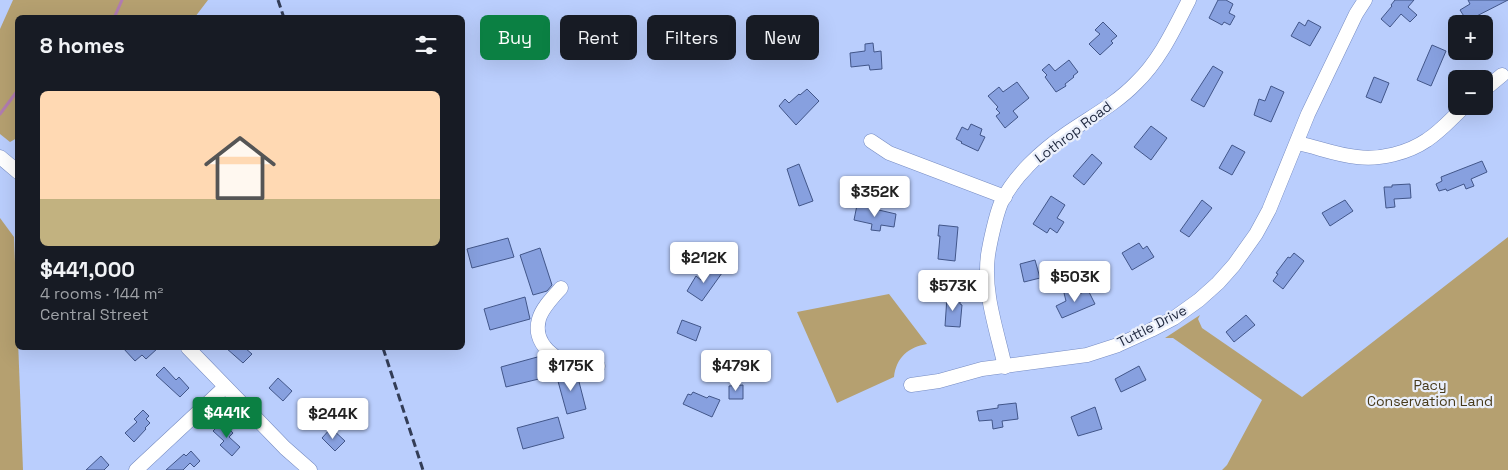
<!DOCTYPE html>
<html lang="en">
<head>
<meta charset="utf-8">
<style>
  :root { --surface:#171b24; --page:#20242c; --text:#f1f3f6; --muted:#9ea1a6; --line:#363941; --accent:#0b8043 }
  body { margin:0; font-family:"Space Grotesk",sans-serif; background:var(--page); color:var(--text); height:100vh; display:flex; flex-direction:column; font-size:19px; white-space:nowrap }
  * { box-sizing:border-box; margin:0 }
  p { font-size:16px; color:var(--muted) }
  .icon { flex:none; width:28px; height:28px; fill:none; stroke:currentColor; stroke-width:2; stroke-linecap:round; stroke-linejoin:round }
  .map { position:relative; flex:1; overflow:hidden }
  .panel { position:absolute; left:15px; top:15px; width:450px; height:335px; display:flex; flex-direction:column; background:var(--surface); border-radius:8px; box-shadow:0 5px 20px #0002 }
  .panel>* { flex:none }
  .hud { position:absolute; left:480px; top:15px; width:475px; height:45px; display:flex; gap:10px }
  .buttons { position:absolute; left:1448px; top:15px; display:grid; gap:10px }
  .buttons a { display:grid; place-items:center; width:45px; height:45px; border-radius:8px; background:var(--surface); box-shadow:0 5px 20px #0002; font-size:25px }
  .price { position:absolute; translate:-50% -42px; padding:0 11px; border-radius:5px; background:#fff; color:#222; font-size:16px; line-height:32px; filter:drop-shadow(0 1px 2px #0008) }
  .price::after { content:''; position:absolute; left:50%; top:30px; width:15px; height:11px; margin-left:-8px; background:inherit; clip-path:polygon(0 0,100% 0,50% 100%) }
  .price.selected { background:var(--accent); color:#fff }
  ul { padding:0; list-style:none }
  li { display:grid; align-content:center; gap:10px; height:265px; padding:0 25px }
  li+li { border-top:1px solid var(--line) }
  li span { display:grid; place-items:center; height:155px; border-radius:8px; color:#555 }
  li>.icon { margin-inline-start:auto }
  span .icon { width:90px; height:90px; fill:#fffc; stroke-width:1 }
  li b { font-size:21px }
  h2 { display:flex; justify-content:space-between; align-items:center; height:60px; padding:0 25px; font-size:21px }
  .chip { padding:0 18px; border-radius:8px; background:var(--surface); box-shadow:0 5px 20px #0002; font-size:18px; line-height:45px }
  .chip.selected { background:var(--accent); color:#fff }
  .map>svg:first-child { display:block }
</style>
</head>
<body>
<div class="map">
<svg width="1508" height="470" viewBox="0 0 1508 470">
  <rect width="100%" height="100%" fill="#bacefd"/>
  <!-- green -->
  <g fill="#b5a070">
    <polygon points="13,0 208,0 195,17 18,18 17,138 10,142 0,134 0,29"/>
    <polygon points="0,218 14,237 23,470 0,470"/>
    <polygon points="1508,237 1508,470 1222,470 1227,465 1262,400 1173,338 1165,338 1200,315 1198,319 1202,328 1302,397"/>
    <path d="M889,294L927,344C908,347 896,358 894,377L837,403L797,312Z"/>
  </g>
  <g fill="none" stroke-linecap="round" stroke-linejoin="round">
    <!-- stream -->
    <g stroke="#b17cb0" stroke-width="3">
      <polyline points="114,18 122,0"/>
      <polyline points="0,114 18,90"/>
    </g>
  </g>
  <!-- building -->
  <g fill="#87a0df" stroke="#425689">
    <polygon points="1218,0 1226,0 1233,4 1229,13 1235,16 1230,25 1224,22 1222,25 1209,18"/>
    <polygon points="1395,0 1414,0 1408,7 1417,15 1410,22 1401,14 1390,27 1381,19 1392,6 1391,5"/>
    <polygon points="1468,0 1508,0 1467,21 1460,10 1470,4"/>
    <polygon points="1308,20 1321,27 1310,46 1291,36 1299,22 1305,26"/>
    <polygon points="1103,22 1117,36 1111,41 1113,43 1100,55 1089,44 1100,34 1095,30"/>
    <polygon points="873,43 874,52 881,51 882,69 870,70 869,65 851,67 850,53 865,51 865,44"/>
    <polygon points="1432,45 1446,51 1431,86 1417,80"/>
    <polygon points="1069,60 1078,72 1073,76 1074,77 1065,84 1066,86 1056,92 1045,77 1047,75 1042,70 1049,64 1055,71"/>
    <polygon points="1213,66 1223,72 1204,107 1191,100"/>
    <polygon points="1374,77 1389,83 1381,103 1366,97"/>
    <polygon points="1017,82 1029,98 1013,111 1018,117 1005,128 996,116 1000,113 996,109 998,107 988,96 999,87 1003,92"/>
    <polygon points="1271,86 1284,92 1271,122 1254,115 1259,99 1265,101"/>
    <polygon points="807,89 819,101 796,125 779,106 785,99 789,103 799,94 800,95"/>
    <polygon points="971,124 982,129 980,135 985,137 978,151 961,143 962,142 956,139 962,127 968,130"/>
    <polygon points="1151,126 1167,138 1151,160 1134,147"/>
    <polygon points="1232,145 1245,152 1232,175 1219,168"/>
    <polygon points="1092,154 1102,163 1084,185 1073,176"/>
    <polygon points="1482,161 1487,172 1471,179 1474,186 1466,189 1464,184 1447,191 1446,189 1439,191 1436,184 1442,181 1441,177"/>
    <polygon points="799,164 813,201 799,206 787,169"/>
    <polygon points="1410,184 1411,198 1394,199 1395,207 1386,208 1384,187 1392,187 1392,185"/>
    <polygon points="1051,196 1065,205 1057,218 1064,222 1057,233 1050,228 1047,233 1033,224"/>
    <polygon points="1202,200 1212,208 1189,237 1180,231"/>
    <polygon points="1345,200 1353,211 1330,226 1322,213"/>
    <polygon points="857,205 896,214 894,227 881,225 880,231 871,230 872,224 854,220"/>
    <polygon points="939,225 958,227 955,261 938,259 940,236 938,236"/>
    <polygon points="508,238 514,257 472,268 467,249"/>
    <polygon points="1139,243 1143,249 1147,246 1154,257 1132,270 1122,253"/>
    <polygon points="540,248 552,285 547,291 533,295 520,255"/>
    <polygon points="1294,253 1304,261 1283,289 1273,281 1278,274 1276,273 1288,257 1290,258"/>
    <polygon points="1035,260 1040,278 1024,282 1020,264"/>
    <polygon points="710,266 722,273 702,301 687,291 696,276 701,280"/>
    <polygon points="1072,290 1075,296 1088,290 1095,304 1062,318 1056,306 1066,301 1064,293"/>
    <polygon points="525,297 530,319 490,330 484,309"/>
    <polygon points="947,297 960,298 960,304 962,305 960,327 945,326"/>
    <polygon points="1246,315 1255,325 1234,342 1226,332"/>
    <polygon points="682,320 701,327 696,341 677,333"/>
    <polygon points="123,348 158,348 146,359 142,355 135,361"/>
    <polygon points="226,348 245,348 252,354 243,363"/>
    <polygon points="541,356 547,377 506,387 501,367"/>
    <polygon points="1139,366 1146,380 1121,392 1115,379"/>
    <polygon points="164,367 176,380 179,377 189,388 180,397 156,375"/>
    <polygon points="566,371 577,374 586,409 567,414 556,374"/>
    <polygon points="278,378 292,391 283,401 269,388"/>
    <polygon points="743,385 743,399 729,399 729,386"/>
    <polygon points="693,392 707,398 709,396 720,400 712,417 683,404 688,394 691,395"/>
    <polygon points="1016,403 1018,419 1002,421 1003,427 993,429 992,420 979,421 977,411 998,408 998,405"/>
    <polygon points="1095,407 1102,429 1078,436 1071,417"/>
    <polygon points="143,410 149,416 146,419 150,423 145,428 146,429 134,442 125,433 137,422 134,419"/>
    <polygon points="558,417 564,438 523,449 517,428"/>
    <polygon points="222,422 233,433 229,437 240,447 232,456 220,445 224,441 213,431"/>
    <polygon points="331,428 345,441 335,451 322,438"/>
    <polygon points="191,451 200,461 194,467 190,463 183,470 166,470 184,454 186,456"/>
    <polygon points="101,456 109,465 104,470 86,470"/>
  </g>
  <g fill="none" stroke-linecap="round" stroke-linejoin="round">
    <defs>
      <g id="minor">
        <polyline points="1484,90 1502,75"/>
        <polyline points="871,141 889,153 1005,197"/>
        <path d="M1297,143C1317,147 1336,155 1357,157C1380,160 1408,153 1427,140C1441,131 1453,117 1465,106"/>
        <polyline points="0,157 18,172"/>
        <path d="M561,288C553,297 542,308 539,319C532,344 556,362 579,366C585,367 592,366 598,366"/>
        <polyline points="188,348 285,448 310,470"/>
        <path d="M1005,367C997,330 983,293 988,255C990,242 996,215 1001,203C1014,176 1041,151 1066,134C1089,118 1116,104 1136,83C1160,60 1174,29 1189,0"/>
        <polyline points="911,385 939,381 982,369 1087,355 1118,345 1151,330 1174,318 1199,300 1218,283 1234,265 1256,234 1269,210 1308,114 1356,14 1365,0"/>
        <polyline points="136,470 225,387"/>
      </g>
    </defs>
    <!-- minor casing -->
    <use href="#minor" stroke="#758bc2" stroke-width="15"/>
    <!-- minor -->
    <use href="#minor" stroke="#fff" stroke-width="14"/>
    <!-- rail -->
    <g stroke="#333d57" stroke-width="3" stroke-dasharray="8 4" stroke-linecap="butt">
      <polyline points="278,0 284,18"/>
      <polyline points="383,348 423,470"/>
    </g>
  </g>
  <g text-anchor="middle" stroke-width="4.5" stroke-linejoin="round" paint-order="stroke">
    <!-- street labels -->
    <g font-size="14" fill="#1f283e" stroke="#eaeffb">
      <text transform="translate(1073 132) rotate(-37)" y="5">Lothrop Road</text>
      <text transform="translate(1152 326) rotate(-27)" y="5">Tuttle Drive</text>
    </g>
    <!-- park labels -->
    <g font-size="14" fill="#473a1a" stroke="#eaeffb">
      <text x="1430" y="390">Pacy<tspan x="1430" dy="16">Conservation Land</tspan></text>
    </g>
  </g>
</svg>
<div class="buttons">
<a>+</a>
<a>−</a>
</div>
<b class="price" style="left:875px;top:218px">$352K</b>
<b class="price" style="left:704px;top:284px">$212K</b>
<b class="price" style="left:1075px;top:303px">$503K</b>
<b class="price" style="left:953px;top:312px">$573K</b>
<b class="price" style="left:571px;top:392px">$175K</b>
<b class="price" style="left:736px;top:392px">$479K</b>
<b class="price selected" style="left:227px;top:439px">$441K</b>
<b class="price" style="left:333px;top:440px">$244K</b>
<div class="hud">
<a class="chip selected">Buy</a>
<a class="chip">Rent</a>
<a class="chip">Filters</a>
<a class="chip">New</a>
</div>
<section class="panel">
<h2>8 homes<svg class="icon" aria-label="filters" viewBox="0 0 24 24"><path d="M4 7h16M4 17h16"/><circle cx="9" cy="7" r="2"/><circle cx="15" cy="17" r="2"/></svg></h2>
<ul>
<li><span style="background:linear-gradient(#ffd9b3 70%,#c2b280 0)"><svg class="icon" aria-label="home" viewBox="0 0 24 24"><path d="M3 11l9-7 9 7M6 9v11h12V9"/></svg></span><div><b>$441,000</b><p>4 rooms · 144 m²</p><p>Central Street</p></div></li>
</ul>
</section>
</div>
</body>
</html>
